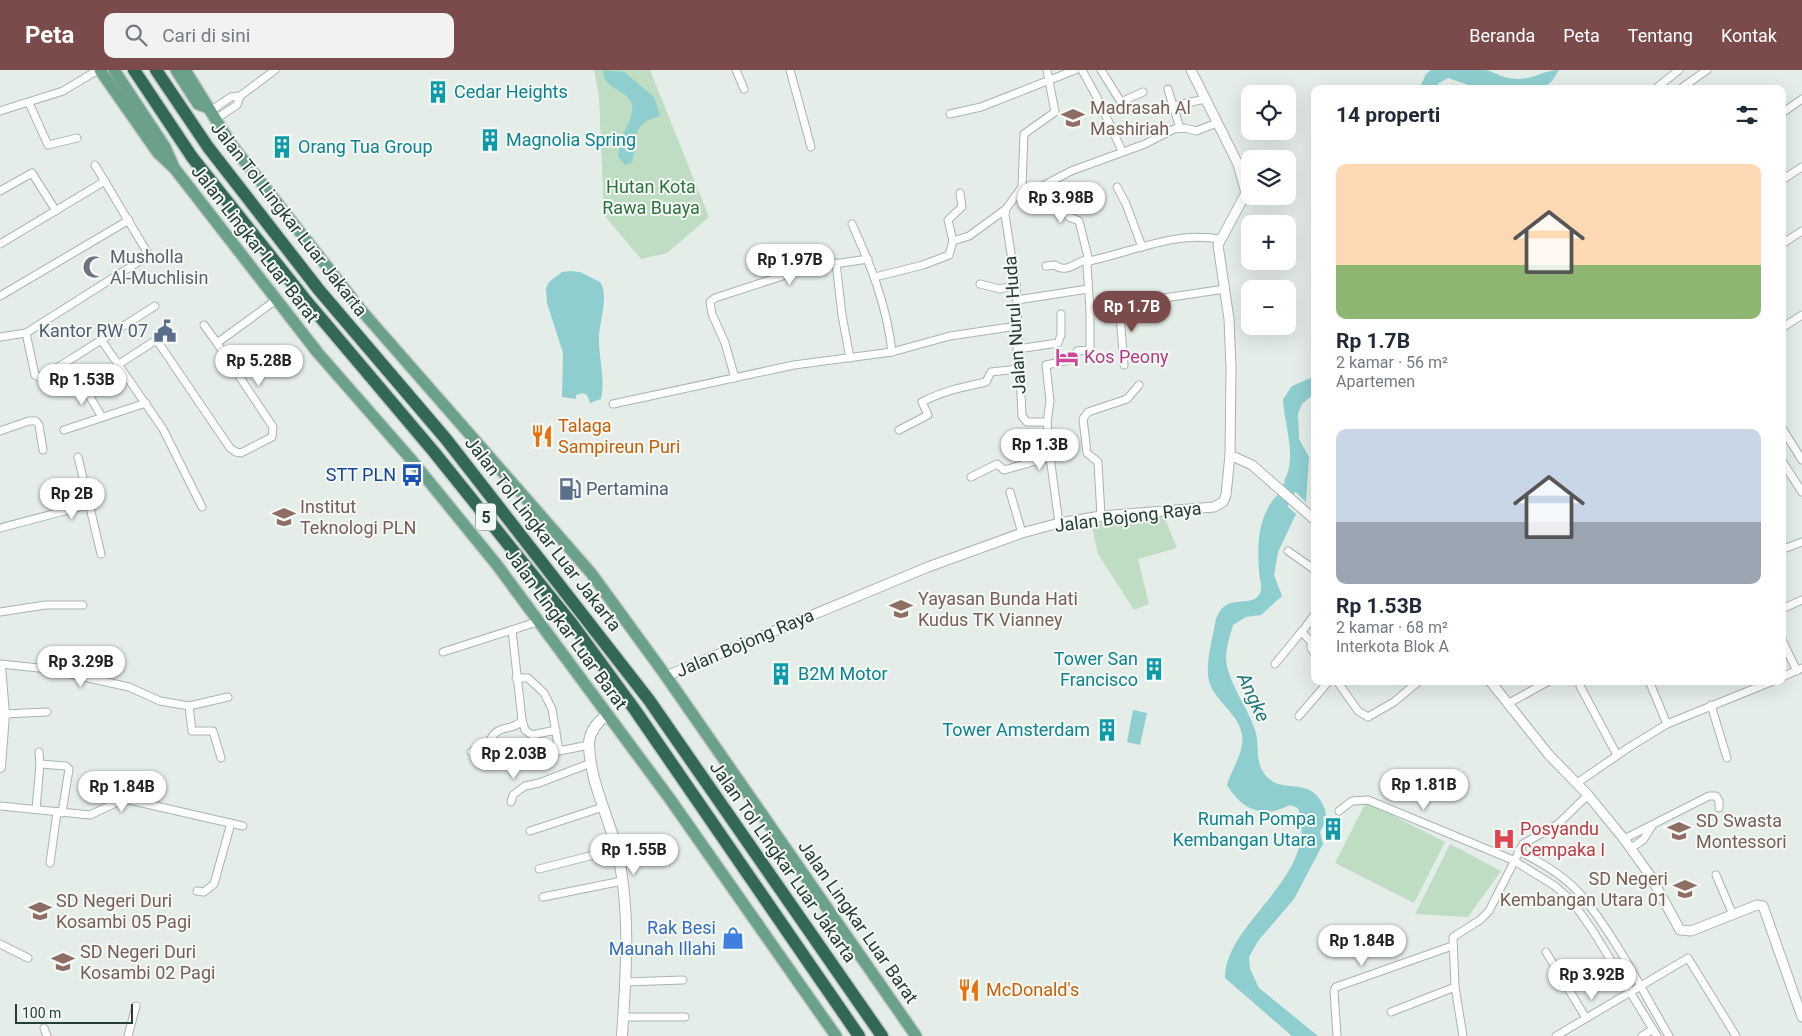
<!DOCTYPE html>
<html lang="id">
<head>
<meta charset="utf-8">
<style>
  :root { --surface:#fff; --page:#f2f2f3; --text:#1f2937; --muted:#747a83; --accent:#7b4a4b }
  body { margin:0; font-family:Roboto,sans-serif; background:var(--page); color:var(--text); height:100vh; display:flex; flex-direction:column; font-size:19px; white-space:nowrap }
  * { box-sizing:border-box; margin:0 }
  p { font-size:16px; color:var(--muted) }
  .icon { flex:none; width:28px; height:28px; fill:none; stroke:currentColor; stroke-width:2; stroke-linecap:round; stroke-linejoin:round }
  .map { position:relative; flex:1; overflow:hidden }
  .sheet { position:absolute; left:1311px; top:15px; width:475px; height:600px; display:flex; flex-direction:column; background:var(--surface); border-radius:10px; box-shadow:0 5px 20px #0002 }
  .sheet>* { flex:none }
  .tools { position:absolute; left:1241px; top:15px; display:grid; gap:10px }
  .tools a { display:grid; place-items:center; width:55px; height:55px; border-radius:10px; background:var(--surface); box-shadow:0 5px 20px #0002; font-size:25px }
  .scale { position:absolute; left:15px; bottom:12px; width:118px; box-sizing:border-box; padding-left:5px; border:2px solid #243e33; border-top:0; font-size:14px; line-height:18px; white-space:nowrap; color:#243e33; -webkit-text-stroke:4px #f5f9f6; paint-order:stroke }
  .price { position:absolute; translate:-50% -42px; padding:0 11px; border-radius:18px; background:#fff; color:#222; font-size:16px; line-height:32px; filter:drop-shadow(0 1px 2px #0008) }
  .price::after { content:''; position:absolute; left:50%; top:30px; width:15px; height:11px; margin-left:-8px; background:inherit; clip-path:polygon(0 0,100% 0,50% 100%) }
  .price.active { background:var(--accent); color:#fff }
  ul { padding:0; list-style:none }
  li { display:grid; align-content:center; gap:10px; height:265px; padding:0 25px }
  li span { display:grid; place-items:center; height:155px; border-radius:10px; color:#555 }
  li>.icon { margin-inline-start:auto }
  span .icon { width:90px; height:90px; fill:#fffc; stroke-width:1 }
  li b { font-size:21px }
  h2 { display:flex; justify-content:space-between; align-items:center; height:60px; padding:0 25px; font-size:21px }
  header { display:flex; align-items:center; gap:30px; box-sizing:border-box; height:70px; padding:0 25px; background:var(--accent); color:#fff }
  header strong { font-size:24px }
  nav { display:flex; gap:28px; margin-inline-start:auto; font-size:18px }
  .search { width:350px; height:45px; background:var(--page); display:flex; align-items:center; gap:12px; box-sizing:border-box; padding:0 18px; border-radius:10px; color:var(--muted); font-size:19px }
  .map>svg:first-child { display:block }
</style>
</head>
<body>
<header>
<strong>Peta</strong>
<div class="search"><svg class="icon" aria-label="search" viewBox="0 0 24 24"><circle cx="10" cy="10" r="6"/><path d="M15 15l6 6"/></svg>Cari di sini</div>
<nav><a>Beranda</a><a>Peta</a><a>Tentang</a><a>Kontak</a></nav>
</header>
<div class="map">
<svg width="1802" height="966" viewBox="0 0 1802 966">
  <rect width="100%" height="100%" fill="#e4ede8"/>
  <!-- green -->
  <g fill="#beddc2">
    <polygon points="594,0 650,0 709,147 667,183 641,189 604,145 599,26"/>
    <polygon points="1164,447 1177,478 1138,489 1149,534 1134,540 1098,484 1091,453"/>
    <polygon points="1366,732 1445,772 1414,833 1335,793"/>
    <polygon points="1450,774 1501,801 1468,847 1415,844"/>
  </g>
  <!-- water -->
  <g fill="#8fcecf">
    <path d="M604,0L624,2L654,27L660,46C629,55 639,67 632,92L625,95L618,86C619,80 620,73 622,67C626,56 637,42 630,30C623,19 599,15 604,0Z"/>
    <path d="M1431,0C1447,0 1471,0 1486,0C1498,3 1503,9 1519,9C1534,9 1544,0 1559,0L1552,11L1543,19H1480L1448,8L1439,13L1435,19H1419L1426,4Z"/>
    <path d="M570,201L580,202L600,212C609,225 600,250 599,266C598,287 606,308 601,329L590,333L587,325L583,323L576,325V329L562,327L563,283L547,233L546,218L549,212L562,202Z"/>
    <path d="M1315,306V323L1302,334L1298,344L1299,369L1309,387L1306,432L1284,411C1298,387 1284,356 1283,329L1292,316Z"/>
    <path d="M1276,426L1296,444L1278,482L1274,505L1282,526L1261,545L1246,547L1233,555C1229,569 1223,586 1228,600C1234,621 1248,639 1255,660C1261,677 1253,692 1267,707C1284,725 1311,705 1324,737C1328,747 1325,753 1320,762L1323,774L1294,829L1258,871L1249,887L1250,899L1259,918L1318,966H1292L1225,908C1225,851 1321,807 1298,738L1290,735C1263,749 1242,740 1227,715C1231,700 1245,681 1242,665C1239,644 1217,633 1210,614C1204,598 1212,571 1215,554C1223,517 1255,543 1261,520C1262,515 1259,506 1259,501C1257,473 1258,448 1276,426Z"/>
    <polygon points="1133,640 1147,643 1140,675 1127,672"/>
  </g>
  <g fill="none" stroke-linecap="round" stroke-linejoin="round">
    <!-- river -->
    <polyline stroke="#8fcecf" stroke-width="14" points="1274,447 1299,400"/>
    <defs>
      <g id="minor">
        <polyline points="736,0 744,19"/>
        <polyline points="790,0 811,77"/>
        <polyline points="1082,0 1100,33 1122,81"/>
        <polyline points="1101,0 1121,32 1143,22"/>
        <polyline points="1168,19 1173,36"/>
        <polyline points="1655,19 1679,0"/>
        <polyline points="1680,19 1707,0"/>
        <polyline points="29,33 48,75 77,68"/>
        <polyline points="0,41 63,21 98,0"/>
        <polyline points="209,42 231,27 240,26 275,0"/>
        <polyline points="1782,43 1802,29"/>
        <polyline points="950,44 981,37 1075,0"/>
        <polyline points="214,50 237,35 240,26"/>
        <polyline points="1180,58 1173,36 1205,29"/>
        <polyline points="1782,110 1802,97"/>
        <polyline points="1053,111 1069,147 1079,151 1089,191 1087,196 1090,239"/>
        <polyline points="1117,117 1126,134 1142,177"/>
        <polyline points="0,121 32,103 56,141"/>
        <polyline points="960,123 962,137 948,150 953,171 969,166 1006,139"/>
        <polyline points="1020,123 1031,122 1071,101 1145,74 1174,59 1185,58 1196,61 1217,53"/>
        <path d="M852,154C871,196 887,236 892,282"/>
        <polyline points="0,174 105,111"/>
        <polyline points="1782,174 1802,161"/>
        <path d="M1089,191C1132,182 1175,161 1219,169"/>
        <polyline points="836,193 842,245 850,288"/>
        <path d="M1046,196L1055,195C1066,204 1076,192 1088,189"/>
        <polyline points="875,207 923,195 949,185 953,171"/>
        <polyline points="980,214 1000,219 1016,215"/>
        <polyline points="0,226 129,150"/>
        <polyline points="1017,230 1088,219"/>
        <polyline points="1119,233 1124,295"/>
        <polyline points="204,255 217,273"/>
        <polyline points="1782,258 1802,245"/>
        <polyline points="26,263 35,305 41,308 155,236"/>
        <polyline points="0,267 26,263 146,187 147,182 95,95"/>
        <polyline points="102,271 163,359 202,437"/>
        <polyline points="1017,279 1058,273 1061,265 1061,244"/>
        <polyline points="119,294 153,272 158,272 230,378 236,382 241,383 272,367 273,357 217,273 276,230"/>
        <polyline points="735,308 725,273 712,244 710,232 715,228 807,198 868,189"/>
        <polyline points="81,312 102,347"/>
        <polyline points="613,334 794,295 892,282 950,266 1017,256"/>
        <polyline points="1047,352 1027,352 1022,346 1016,215 1005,145 1006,139 1022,117 1024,64 1055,42 1047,0"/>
        <polyline points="1782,358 1802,390"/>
        <polyline points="64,360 146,333"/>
        <path d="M899,360L928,345L922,332C943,321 963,317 986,312L991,302L1018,299"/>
        <polyline points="0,361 29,351 36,351 39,355 43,380"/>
        <polyline points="78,387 101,484"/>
        <polyline points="1782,391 1802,422"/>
        <polyline points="971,407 997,394 1004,400 1050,387"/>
        <polyline points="1010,422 1022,463"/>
        <polyline points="1101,446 1098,392 1087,383 1083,349 1088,342 1127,329 1139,315"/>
        <polyline points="1059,453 1050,387 1047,352 1050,331 1046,295 1070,290 1077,281 1090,280 1090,239 1225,219"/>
        <polyline points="0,458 91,434"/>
        <polyline points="1782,477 1786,478 1802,472"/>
        <polyline points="1288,481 1315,500"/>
        <polyline points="1782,539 1802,530"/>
        <polyline points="0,542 45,535 83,535"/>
        <polyline points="1315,544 1302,562 1311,572 1311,578 1315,584"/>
        <polyline points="1782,570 1797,601"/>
        <polyline points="443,582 540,551"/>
        <polyline points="0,594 48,599 129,617 160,631 189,636 228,627"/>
        <polyline points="1275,594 1302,561"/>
        <polyline points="1782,607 1802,598"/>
        <polyline points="516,608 528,608 544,623 552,639 559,681 589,675"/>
        <polyline points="1337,611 1358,641 1368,647 1394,632 1419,611"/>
        <polyline points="1580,611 1580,616 1617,685"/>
        <polyline points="1649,611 1667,654"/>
        <polyline points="1509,633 1549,611"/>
        <polyline points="1711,635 1727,688"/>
        <polyline points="189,636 192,661 213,661 221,688"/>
        <polyline points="4,644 47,642"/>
        <polyline points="1299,646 1329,611"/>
        <polyline points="522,650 525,660 532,665 556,660"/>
        <polyline points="39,682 40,694 66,696 69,699 62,743"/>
        <path d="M471,682L489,674C495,652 513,663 522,650L512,560"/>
        <polyline points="1577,713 1628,678 1667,654 1773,611"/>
        <polyline points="511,732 513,725 525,716 539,713 591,693"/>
        <polyline points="0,736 90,745 122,730 129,730 243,756"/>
        <polyline points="36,739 40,694"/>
        <polyline points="1339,741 1352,731 1368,730 1513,790 1555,816 1572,831 1593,861 1657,966"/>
        <polyline points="530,761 603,737"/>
        <polyline points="1624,769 1709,726 1716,726 1719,731 1719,738"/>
        <polyline points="1631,778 1643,770 1652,756"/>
        <path d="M1518,781C1541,792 1565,806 1581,825C1614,864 1643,922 1669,966"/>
        <polyline points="50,793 57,742"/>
        <polyline points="539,799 617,779"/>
        <polyline points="1716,805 1733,845"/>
        <polyline points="197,821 204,822 214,814 231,753"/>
        <polyline points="543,827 622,811"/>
        <polyline points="0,874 28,888"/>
        <polyline points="1546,882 1586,948"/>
        <polyline points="625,912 683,910"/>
        <polyline points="1391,942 1455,917"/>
        <polyline points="623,947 685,947"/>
        <polyline points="44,958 47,966"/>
        <polyline points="128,966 136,936"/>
        <polyline points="1337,966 1334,921 1336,917 1452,876"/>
        <polyline points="1463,966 1455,917 1453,867 1480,850 1489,841 1523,774 1558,754 1588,725"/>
        <polyline points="1556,966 1688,888 1736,966"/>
        <polyline points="1642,966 1653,959"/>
      </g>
      <g id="tertiary">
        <polyline points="1230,385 1252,395 1315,450"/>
        <polyline points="666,606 928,497 1022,463 1059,453 1101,446 1214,437 1223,432 1226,425 1230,385 1231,297 1229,249 1218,175 1246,123 1238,94 1191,0"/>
        <polyline points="1490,611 1549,685 1588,725 1624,769 1651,807 1680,860 1691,861 1757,835 1763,836 1802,947"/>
      </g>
      <g id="secondary">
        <polyline points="0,597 4,644 0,697"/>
        <path d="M607,645C597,652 590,660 589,673C589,709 608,745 617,780C631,840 626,905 622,966"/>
      </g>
      <g id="primary">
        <polyline points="100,0 158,83 175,99 318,283 409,387 497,495 670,729 836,966"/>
        <polyline points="114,0 165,77 173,95"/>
        <polyline points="176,0 198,34 206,37"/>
        <polyline points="185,0 231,74 361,240 591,503 666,606 916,966"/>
      </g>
      <g id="motorway">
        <polyline points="134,0 192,87 304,228 434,382 573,555 635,640 859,966"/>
        <polyline points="156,0 208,77 319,220 446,369 649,630 882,966"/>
      </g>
    </defs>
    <!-- minor casing -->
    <use href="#minor" stroke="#a7b5ae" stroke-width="9"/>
    <!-- tertiary casing -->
    <use href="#tertiary" stroke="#a7b5ae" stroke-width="11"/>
    <!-- secondary casing -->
    <use href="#secondary" stroke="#a3b8ae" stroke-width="12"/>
    <!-- primary casing -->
    <use href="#primary" stroke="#c2c9c6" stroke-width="14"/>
    <!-- motorway casing -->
    <use href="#motorway" stroke="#c2c9c6" stroke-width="15"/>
    <!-- minor -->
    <use href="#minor" stroke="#fff" stroke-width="7"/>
    <!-- tertiary -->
    <use href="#tertiary" stroke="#fff" stroke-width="9"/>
    <!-- secondary -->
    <use href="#secondary" stroke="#fff" stroke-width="10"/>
    <!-- primary -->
    <use href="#primary" stroke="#6ba08b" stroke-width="11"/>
    <!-- motorway -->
    <use href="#motorway" stroke="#326855" stroke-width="12"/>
  </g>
  <!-- icons -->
  <defs>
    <symbol id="building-bare" viewBox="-9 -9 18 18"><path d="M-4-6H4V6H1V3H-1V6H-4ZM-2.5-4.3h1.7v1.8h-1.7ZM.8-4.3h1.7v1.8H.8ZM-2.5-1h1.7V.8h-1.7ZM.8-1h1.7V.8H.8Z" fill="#0f9aa8" stroke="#f5f9f6" stroke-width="2.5" paint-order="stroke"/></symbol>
    <symbol id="school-bare" viewBox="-9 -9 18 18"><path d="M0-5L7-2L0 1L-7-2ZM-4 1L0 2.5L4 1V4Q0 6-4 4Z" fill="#8d6e63" stroke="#f5f9f6" stroke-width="2.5" paint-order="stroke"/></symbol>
    <symbol id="mosque-bare" viewBox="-9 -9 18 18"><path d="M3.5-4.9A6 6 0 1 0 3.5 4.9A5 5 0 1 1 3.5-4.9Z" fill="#6b7280" stroke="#f5f9f6" stroke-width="2.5" paint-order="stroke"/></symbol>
    <symbol id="civic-bare" viewBox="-9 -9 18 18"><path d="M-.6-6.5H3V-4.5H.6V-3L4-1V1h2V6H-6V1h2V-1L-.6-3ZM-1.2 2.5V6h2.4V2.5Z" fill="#5c6f8a" stroke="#f5f9f6" stroke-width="2.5" paint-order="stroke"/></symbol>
    <symbol id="hotel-bare" viewBox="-9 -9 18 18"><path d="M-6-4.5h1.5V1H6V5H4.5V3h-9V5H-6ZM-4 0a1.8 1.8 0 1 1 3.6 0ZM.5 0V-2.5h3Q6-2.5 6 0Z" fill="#d1479c" stroke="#f5f9f6" stroke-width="2.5" paint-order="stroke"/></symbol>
    <symbol id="restaurant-bare" viewBox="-9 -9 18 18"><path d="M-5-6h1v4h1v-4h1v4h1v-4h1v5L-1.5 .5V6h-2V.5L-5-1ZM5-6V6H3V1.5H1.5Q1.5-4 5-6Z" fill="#e8710a" stroke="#f5f9f6" stroke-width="2.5" paint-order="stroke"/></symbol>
    <symbol id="bus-bare" viewBox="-9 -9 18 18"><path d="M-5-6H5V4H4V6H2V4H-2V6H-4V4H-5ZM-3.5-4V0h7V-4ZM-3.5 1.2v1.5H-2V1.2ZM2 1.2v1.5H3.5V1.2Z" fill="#1a4fb4" stroke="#f5f9f6" stroke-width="2.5" paint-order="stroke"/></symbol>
    <symbol id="fuel-bare" viewBox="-9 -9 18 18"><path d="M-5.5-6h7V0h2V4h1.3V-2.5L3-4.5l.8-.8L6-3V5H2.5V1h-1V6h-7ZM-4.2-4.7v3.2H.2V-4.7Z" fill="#5c6f8a" stroke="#f5f9f6" stroke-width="2.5" paint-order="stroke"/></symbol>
    <symbol id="university-bare" viewBox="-9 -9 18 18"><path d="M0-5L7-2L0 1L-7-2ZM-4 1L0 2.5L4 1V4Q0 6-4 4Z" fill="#8d6e63" stroke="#f5f9f6" stroke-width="2.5" paint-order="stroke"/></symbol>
    <symbol id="hospital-bare" viewBox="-9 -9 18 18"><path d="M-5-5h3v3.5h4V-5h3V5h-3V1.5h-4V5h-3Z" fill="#e0444e" stroke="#f5f9f6" stroke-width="2.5" paint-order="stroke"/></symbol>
    <symbol id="shop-bare" viewBox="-9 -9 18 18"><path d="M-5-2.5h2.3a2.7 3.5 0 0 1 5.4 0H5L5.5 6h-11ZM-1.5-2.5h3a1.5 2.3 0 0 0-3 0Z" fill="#3f7fe0" stroke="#f5f9f6" stroke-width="2.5" paint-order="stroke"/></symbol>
  </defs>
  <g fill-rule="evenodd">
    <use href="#building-bare" x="422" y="6" width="32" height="32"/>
    <use href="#school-bare" x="1057" y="32" width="32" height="32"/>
    <use href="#building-bare" x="474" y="54" width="32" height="32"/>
    <use href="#building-bare" x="266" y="61" width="32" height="32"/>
    <use href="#mosque-bare" x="78" y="181" width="32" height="32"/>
    <use href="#civic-bare" x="149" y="245" width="32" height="32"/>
    <use href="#hotel-bare" x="1051" y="271" width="32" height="32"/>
    <use href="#restaurant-bare" x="526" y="350" width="32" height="32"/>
    <use href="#bus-bare" x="396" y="389" width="32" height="32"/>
    <use href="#fuel-bare" x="554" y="403" width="32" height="32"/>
    <use href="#university-bare" x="268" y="431" width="32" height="32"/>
    <use href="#school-bare" x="885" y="523" width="32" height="32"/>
    <use href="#building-bare" x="1138" y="583" width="32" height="32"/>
    <use href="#building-bare" x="765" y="588" width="32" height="32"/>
    <use href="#building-bare" x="1091" y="644" width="32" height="32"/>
    <use href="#building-bare" x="1317" y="743" width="32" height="32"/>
    <use href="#school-bare" x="1663" y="745" width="32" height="32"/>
    <use href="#hospital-bare" x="1488" y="753" width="32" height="32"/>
    <use href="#school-bare" x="1669" y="803" width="32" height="32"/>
    <use href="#school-bare" x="24" y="825" width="32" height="32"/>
    <use href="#shop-bare" x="717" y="852" width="32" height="32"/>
    <use href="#school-bare" x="47" y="876" width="32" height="32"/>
    <use href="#restaurant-bare" x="953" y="904" width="32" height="32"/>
  </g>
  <g text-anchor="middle" stroke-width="4" stroke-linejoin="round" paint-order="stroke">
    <!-- shield labels -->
    <rect fill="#f5f9f6" stroke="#63766e" stroke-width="1" x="476" y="433.5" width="20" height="27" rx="4"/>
    <g font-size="16" font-weight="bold" fill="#243e33">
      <text x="486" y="453">5</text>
    </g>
    <!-- culture labels -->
    <g font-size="18" fill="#0d838f" stroke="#f5f9f6" text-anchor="start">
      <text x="454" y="28">Cedar Heights</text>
      <text x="506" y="76">Magnolia Spring</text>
      <text x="298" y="83">Orang Tua Group</text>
      <text x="1138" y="595" text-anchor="end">Tower San<tspan x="1138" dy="21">Francisco</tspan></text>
      <text x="798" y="610">B2M Motor</text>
      <text x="1090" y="666" text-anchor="end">Tower Amsterdam</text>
      <text x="1316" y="755" text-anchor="end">Rumah Pompa<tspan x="1316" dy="21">Kembangan Utara</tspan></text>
    </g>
    <!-- education labels -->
    <g font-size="18" fill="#785e54" stroke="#f5f9f6" text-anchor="start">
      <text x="1090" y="44">Madrasah Al<tspan x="1090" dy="21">Mashiriah</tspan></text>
      <text x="300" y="443">Institut<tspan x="300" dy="21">Teknologi PLN</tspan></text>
      <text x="918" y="535">Yayasan Bunda Hati<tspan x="918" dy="21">Kudus TK Vianney</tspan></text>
      <text x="1696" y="757">SD Swasta<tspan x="1696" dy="21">Montessori</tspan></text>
      <text x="1668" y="815" text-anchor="end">SD Negeri<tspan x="1668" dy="21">Kembangan Utara 01</tspan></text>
      <text x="56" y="837">SD Negeri Duri<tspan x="56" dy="21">Kosambi 05 Pagi</tspan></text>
      <text x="80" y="888">SD Negeri Duri<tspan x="80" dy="21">Kosambi 02 Pagi</tspan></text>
    </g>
    <!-- park labels -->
    <g font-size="18" fill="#307341" stroke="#f5f9f6">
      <text x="651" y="123">Hutan Kota<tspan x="651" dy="21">Rawa Buaya</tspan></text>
    </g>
    <!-- street labels -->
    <g font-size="18" fill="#243e33" stroke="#f5f9f6">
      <text transform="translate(289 149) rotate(52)" y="6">Jalan Tol Lingkar Luar Jakarta</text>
      <text transform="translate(255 174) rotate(52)" y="6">Jalan Lingkar Luar Barat</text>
      <text transform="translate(1015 255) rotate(-94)" y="6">Jalan Nurul Huda</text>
      <text transform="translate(1128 447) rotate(-7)" y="6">Jalan Bojong Raya</text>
      <text transform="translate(543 464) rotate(52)" y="6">Jalan Tol Lingkar Luar Jakarta</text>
      <text transform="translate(566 559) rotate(54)" y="6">Jalan Lingkar Luar Barat</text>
      <text transform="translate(745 573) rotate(-23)" y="6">Jalan Bojong Raya</text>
      <text transform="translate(783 792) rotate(55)" y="6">Jalan Tol Lingkar Luar Jakarta</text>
      <text transform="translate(858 852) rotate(55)" y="6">Jalan Lingkar Luar Barat</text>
    </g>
    <!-- worship labels -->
    <g font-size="18" fill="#5b616d" stroke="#f5f9f6" text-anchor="start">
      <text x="110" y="193">Musholla<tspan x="110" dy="21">Al-Muchlisin</tspan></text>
    </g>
    <!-- service labels -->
    <g font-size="18" fill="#4e5e75" stroke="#f5f9f6" text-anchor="end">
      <text x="148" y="267">Kantor RW 07</text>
      <text x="586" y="425" text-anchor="start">Pertamina</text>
    </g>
    <!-- hotel labels -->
    <g font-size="18" fill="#b23c85" stroke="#f5f9f6" text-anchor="start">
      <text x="1084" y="293">Kos Peony</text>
    </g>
    <!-- food labels -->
    <g font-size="18" fill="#c56008" stroke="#f5f9f6" text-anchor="start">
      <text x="558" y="362">Talaga<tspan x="558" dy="21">Sampireun Puri</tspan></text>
      <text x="986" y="926">McDonald's</text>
    </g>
    <!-- transit labels -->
    <g font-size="18" fill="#164399" stroke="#f5f9f6" text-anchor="end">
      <text x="396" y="411">STT PLN</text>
    </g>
    <!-- health labels -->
    <g font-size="18" fill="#be3a42" stroke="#f5f9f6" text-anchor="start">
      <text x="1520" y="765">Posyandu<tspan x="1520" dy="21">Cempaka I</tspan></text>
    </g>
    <!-- shop labels -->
    <g font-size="18" fill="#366cbe" stroke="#f5f9f6" text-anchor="end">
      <text x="716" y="864">Rak Besi<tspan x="716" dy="21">Maunah Illahi</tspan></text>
    </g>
    <!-- water labels -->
    <g font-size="19" font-style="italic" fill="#217577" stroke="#f5f9f6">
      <text transform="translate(1254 627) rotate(65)" y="7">Angke</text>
    </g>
  </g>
</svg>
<div class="tools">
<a><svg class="icon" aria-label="locate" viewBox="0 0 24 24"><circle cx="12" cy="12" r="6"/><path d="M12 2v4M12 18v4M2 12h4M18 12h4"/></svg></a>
<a><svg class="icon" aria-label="layers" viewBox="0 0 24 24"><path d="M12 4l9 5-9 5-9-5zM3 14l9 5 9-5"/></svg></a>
<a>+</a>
<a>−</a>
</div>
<div class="scale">100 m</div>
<b class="price" style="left:1061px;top:154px">Rp 3.98B</b>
<b class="price" style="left:790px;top:216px">Rp 1.97B</b>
<b class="price active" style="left:1132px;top:263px">Rp 1.7B</b>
<b class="price" style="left:259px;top:317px">Rp 5.28B</b>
<b class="price" style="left:82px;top:336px">Rp 1.53B</b>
<b class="price" style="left:1040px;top:401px">Rp 1.3B</b>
<b class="price" style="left:72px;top:450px">Rp 2B</b>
<b class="price" style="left:81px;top:618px">Rp 3.29B</b>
<b class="price" style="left:514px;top:710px">Rp 2.03B</b>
<b class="price" style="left:1424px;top:741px">Rp 1.81B</b>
<b class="price" style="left:122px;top:743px">Rp 1.84B</b>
<b class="price" style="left:634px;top:806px">Rp 1.55B</b>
<b class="price" style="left:1362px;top:897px">Rp 1.84B</b>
<b class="price" style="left:1592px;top:931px">Rp 3.92B</b>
<section class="sheet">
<h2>14 properti<svg class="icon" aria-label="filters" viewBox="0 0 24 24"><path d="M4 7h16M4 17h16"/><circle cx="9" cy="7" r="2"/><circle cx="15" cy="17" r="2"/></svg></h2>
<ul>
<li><span style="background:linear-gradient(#ffd9b3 65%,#8fb573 0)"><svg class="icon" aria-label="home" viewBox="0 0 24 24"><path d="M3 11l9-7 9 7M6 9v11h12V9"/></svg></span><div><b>Rp 1.7B</b><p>2 kamar · 56 m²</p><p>Apartemen</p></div></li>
<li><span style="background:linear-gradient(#c9d6e8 60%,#9aa5b1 0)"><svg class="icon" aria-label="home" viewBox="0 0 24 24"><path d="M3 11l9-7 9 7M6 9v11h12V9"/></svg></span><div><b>Rp 1.53B</b><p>2 kamar · 68 m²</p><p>Interkota Blok A</p></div></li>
</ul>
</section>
</div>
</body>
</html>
